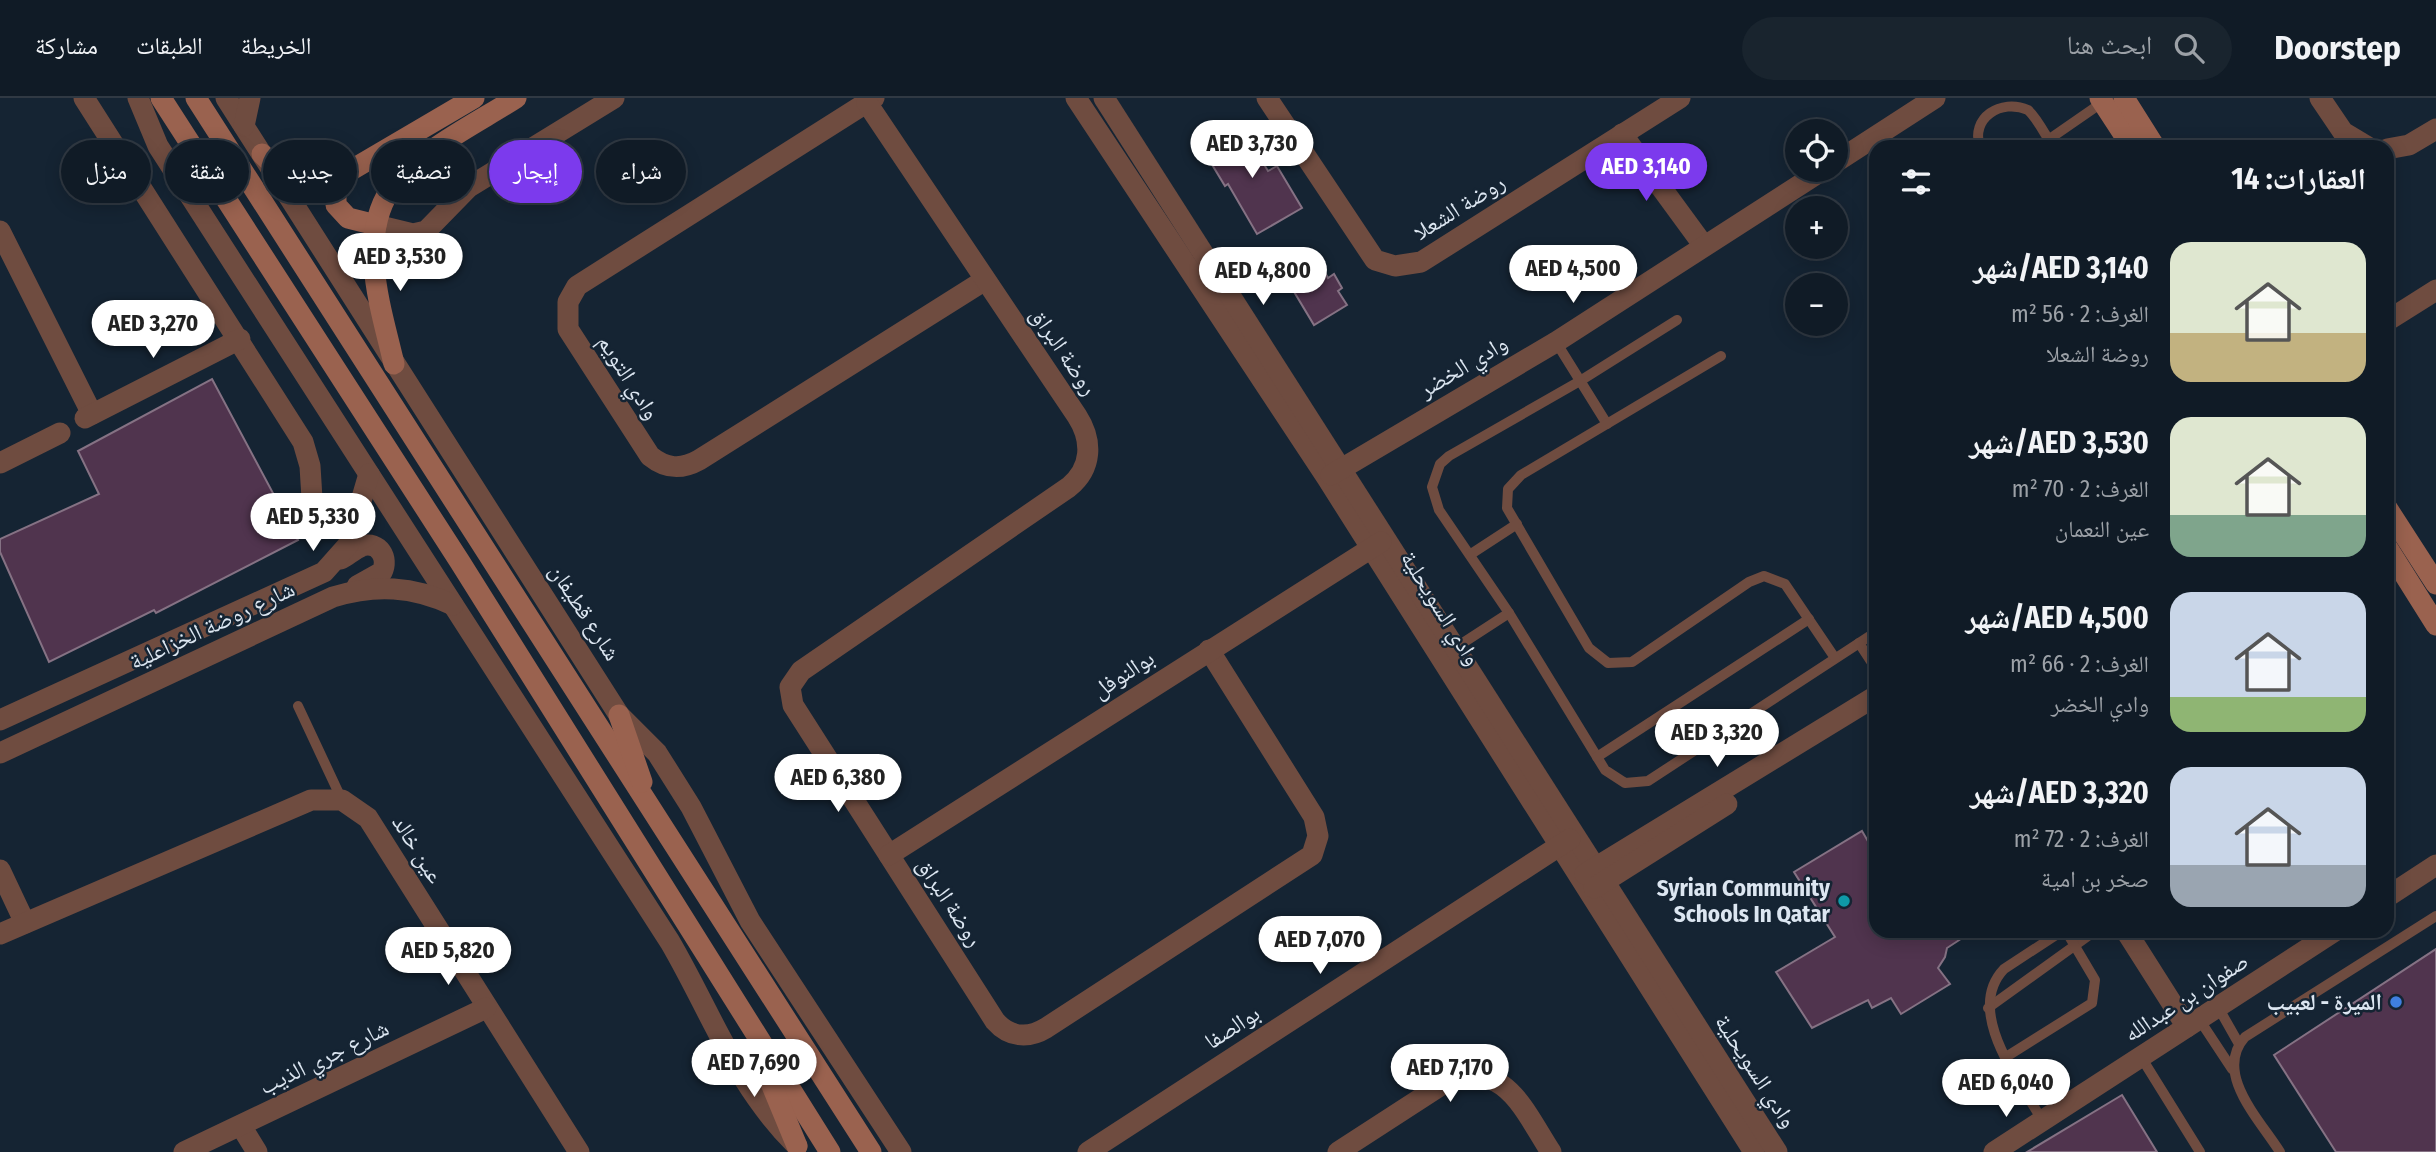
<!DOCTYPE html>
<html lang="ar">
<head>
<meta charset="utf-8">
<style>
  :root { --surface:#101b26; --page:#19242e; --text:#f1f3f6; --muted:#9ca1a7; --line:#303943; --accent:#7c3aed }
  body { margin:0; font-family:"Fira Sans Condensed","Noto Naskh Arabic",sans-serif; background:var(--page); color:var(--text); direction:rtl; height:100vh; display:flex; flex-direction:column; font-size:26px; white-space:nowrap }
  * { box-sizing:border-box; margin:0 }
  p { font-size:23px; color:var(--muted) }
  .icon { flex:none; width:38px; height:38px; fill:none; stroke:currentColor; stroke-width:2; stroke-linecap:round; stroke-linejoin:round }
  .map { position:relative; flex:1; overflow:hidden; direction:ltr }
  .sheet { position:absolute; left:1869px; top:42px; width:525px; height:798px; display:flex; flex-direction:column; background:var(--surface); border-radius:21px; box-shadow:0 4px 18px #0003,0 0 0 2px var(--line); direction:rtl }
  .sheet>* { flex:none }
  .top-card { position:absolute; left:21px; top:42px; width:665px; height:63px; direction:rtl; display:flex; gap:14px }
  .fabs { position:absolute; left:1785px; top:21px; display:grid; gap:14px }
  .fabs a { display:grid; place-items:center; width:63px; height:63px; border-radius:50%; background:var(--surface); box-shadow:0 4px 18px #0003,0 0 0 2px var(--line); font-size:35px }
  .price { position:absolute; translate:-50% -60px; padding:0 16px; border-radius:24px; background:#fff; color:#222; font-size:23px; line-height:46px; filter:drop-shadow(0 2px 4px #0008) }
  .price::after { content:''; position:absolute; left:50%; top:42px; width:21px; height:16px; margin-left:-10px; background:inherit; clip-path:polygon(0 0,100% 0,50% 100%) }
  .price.current { background:var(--accent); color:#fff }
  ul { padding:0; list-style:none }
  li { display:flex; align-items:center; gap:21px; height:175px; padding:0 28px }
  li span { display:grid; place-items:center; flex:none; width:196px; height:140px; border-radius:21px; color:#555 }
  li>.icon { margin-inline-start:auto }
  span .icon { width:84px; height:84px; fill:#fffc; stroke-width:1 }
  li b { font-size:30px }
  h2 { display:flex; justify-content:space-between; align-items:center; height:84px; padding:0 28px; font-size:30px }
  .chip { padding:0 24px; border-radius:32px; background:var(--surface); box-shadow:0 4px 18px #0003,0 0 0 2px var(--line); font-size:24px; line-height:63px }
  .chip.current { background:var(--accent); color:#fff }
  header { display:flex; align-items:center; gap:42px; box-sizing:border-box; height:98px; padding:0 35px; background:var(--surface); border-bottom:2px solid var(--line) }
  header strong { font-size:33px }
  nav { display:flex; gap:38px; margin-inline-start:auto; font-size:24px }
  .search { width:490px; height:63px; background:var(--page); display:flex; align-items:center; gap:18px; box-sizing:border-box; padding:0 24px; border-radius:38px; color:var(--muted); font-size:26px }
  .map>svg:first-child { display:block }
</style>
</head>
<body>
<header>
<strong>Doorstep</strong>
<div class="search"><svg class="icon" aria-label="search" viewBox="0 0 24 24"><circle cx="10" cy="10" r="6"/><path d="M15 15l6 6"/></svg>ابحث هنا</div>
<nav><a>الخريطة</a><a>الطبقات</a><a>مشاركة</a></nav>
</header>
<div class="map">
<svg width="2436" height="1054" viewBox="0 0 2436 1054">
  <rect width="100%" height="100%" fill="#152433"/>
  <!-- building -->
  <g fill="#50344e" stroke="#857284" stroke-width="2">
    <polygon points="1240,27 1268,73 1277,68 1302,110 1257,136 1228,86 1225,88 1202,50"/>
    <polygon points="1302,166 1308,177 1322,169 1328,180 1334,176 1342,190 1338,193 1347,207 1314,227 1284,177"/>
    <polygon points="212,281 298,442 156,515 154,512 49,564 0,454 0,441 99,396 78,353"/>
    <polygon points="1862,733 1876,757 1876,833 1973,833 1947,850 1945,859 1938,870 1950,886 1901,916 1891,900 1872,910 1868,902 1812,930 1776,874 1835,839 1794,774"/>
    <polygon points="2436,851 2436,1054 2336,1054 2274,957"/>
    <polygon points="2122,997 2157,1054 2027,1054"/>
  </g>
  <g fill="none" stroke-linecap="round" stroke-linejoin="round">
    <!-- lane -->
    <g stroke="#6f4c40" stroke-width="10">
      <polyline points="2048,42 2103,4"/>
      <path d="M1980,49C1970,20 2001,0 2028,12C2038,21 2045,37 2053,49"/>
      <polyline points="1677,222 1580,283 1449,358 1440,366 1432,389 1439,412 1509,515 1605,672 1625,685 1648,683 1876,534"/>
      <polyline points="1556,244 1607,326"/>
      <polyline points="1721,258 1521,377 1508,391 1507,410 1589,550 1608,565 1632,564 1749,484 1764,478 1785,486 1835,560"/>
      <polyline points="1471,456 1517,426"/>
      <polyline points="1859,545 1876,571"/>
      <polyline points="1452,552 1509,515"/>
      <polyline points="298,608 342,702"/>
      <polyline points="1597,659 1809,521"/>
      <polyline points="2218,909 2239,946"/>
      <polyline points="1988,910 2095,833"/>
      <polyline points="2199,921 2232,971"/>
      <polyline points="2006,959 2092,905 2095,882 2066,833"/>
      <polyline points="2141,959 2200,1054"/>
      <path d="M2042,1022C2019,982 1964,913 2004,871L2062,833"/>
      <path d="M2280,1054C2260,1022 2213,975 2245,939L2436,818"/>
    </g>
    <!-- street -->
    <g stroke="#6f4c40" stroke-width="21">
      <polyline points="84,0 303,344 310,368 314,433"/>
      <path d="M138,0L158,48L670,844C712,916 736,988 797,1048"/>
      <polyline points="226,0 619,617 657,655 691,709 750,823 901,1054"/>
      <path d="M874,0L577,188L568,204V231L650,358C666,371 681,372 699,362L985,182"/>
      <polyline points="1076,0 1327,380 1754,1054"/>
      <polyline points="1104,0 1777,1054"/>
      <polyline points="1267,0 1375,162 1395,168 1421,164 1680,0"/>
      <polyline points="2320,0 2343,34 2368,49"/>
      <path d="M867,5L1077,318C1093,343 1092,370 1069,389L801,573L790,589L793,607L995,923C1009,939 1028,941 1046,930L1312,757L1318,738L1314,719L1209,552"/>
      <polyline points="244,28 250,0"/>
      <polyline points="1622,36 1704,148"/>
      <polyline points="2387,51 2409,47 2436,31"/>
      <polyline points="1836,64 1935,0"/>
      <polyline points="376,127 413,136 426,133 469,89 614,0"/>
      <polyline points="0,133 92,316"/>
      <polyline points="2387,223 2436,192"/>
      <polyline points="85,320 240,241"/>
      <polyline points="0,365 60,335"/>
      <polyline points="1331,377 1556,244 1823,72"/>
      <path d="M341,461C348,457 355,451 362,448C379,443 389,460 382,474L357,488"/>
      <polyline points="0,622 324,474 348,447 369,376"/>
      <path d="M0,655L333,499C375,486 413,488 453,507"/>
      <polyline points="889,757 1381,444"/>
      <polyline points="0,772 25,825"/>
      <polyline points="1585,776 1876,598"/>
      <polyline points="1594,790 1727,706"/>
      <polyline points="2387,799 2436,767"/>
      <polyline points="2126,833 2187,929"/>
      <polyline points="0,836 311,702 342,702 368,720 579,1054"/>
      <polyline points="241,1028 257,1054"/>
      <polyline points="184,1054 486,910"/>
      <polyline points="1088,1054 1570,741"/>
      <path d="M1338,1054L1443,986C1504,958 1523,1011 1551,1054"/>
      <polyline points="1994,1054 2335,833"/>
    </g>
    <!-- secondary -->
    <g stroke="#9a624f" stroke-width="21">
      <polyline points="161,0 460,464 830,1054"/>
      <polyline points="196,0 871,1054"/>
      <polyline points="2100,0 2132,49"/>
      <polyline points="2124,0 2155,49"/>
      <path d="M262,56C283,78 306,85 336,81L474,0"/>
      <polyline points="348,76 336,89 336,107 348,120 376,127"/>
      <path d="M394,266C382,213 357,143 390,92C415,55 479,24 516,0"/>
      <polyline points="2387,410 2436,486"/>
      <polyline points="2387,449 2436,527"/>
      <polyline points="619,617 642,684"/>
      <polyline points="763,966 797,1048"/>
    </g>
  </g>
  <!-- markers -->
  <circle fill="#0f9aa8" stroke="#152433" stroke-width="2.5" cx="1844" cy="803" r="7"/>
  <circle fill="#3f7fe0" stroke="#152433" stroke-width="2.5" cx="2396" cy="904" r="7"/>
  <g text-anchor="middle" stroke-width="5" stroke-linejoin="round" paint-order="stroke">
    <!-- street labels -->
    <g font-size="23" fill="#dce6f1" stroke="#152433">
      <text transform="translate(1459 109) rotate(-32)" y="8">روضة الشعلا</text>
      <text transform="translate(1064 253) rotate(56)" y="8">روضة البراق</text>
      <text transform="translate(1463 268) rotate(-31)" y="8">وادي الخضر</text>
      <text transform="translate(629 279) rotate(58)" y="8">وادي التويم</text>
      <text transform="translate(1441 510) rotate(58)" y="8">وادي السويحلية</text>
      <text transform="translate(585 514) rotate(57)" y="8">شارع قطيفان</text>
      <text transform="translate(212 527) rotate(-25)" y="8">شارع روضة الخزاعلية</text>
      <text transform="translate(1123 576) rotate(-33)" y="8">بوالنوفل</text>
      <text transform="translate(418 751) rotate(58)" y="8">عين خالد</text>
      <text transform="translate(950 804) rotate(57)" y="8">روضة البراق</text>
      <text transform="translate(2186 899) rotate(-33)" y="8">صفوان بن عبدالله</text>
      <text transform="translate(1232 929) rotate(-33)" y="8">بوالصفا</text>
      <text transform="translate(324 959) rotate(-26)" y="8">شارع جري الذيب</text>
      <text transform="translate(1756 973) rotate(57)" y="8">وادي السويحلية</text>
    </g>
    <!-- poi labels -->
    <g font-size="23" font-weight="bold" fill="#dce6f1" stroke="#152433" text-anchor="end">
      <text x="1830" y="798">Syrian Community<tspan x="1830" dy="26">Schools In Qatar</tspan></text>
      <text x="2382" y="912">الميرة - لعبيب</text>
    </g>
  </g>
</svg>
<div class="fabs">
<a><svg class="icon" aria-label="locate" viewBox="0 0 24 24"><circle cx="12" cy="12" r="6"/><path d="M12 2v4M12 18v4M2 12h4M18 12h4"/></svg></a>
<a>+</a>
<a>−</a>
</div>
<b class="price" style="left:1252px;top:82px">AED 3,730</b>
<b class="price current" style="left:1646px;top:105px">AED 3,140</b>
<b class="price" style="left:400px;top:195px">AED 3,530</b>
<b class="price" style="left:1573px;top:207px">AED 4,500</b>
<b class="price" style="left:1263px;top:209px">AED 4,800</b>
<b class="price" style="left:153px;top:262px">AED 3,270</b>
<b class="price" style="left:313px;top:455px">AED 5,330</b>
<b class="price" style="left:1717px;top:671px">AED 3,320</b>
<b class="price" style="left:838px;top:716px">AED 6,380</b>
<b class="price" style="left:1320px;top:878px">AED 7,070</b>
<b class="price" style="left:448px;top:889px">AED 5,820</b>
<b class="price" style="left:754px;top:1001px">AED 7,690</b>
<b class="price" style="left:1450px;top:1006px">AED 7,170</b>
<b class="price" style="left:2006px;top:1021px">AED 6,040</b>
<div class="top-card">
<a class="chip">شراء</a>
<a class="chip current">إيجار</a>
<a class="chip">تصفية</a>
<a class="chip">جديد</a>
<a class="chip">شقة</a>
<a class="chip">منزل</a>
</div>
<section class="sheet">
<h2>العقارات: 14<svg class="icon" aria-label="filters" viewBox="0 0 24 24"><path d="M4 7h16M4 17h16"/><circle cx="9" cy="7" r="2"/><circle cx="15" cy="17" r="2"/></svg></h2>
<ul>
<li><span style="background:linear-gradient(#dfe7d0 65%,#c2b280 0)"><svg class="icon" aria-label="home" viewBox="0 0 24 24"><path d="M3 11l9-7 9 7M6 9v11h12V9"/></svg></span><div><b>AED 3,140/شهر</b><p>الغرف: 2 · 56 m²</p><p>روضة الشعلا</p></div></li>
<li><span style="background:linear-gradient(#dfe7d0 70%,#7fa58c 0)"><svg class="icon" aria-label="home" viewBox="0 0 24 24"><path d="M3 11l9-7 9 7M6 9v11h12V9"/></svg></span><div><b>AED 3,530/شهر</b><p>الغرف: 2 · 70 m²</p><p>عين النعمان</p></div></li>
<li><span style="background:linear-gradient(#c9d6e8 75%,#8fb573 0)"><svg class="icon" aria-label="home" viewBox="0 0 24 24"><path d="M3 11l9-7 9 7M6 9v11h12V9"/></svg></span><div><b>AED 4,500/شهر</b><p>الغرف: 2 · 66 m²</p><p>وادي الخضر</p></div></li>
<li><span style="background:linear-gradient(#c9d6e8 70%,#9aa5b1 0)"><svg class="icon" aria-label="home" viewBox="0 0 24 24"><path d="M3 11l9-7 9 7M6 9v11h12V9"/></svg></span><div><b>AED 3,320/شهر</b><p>الغرف: 2 · 72 m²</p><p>صخر بن امية</p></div></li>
</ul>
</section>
</div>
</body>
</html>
